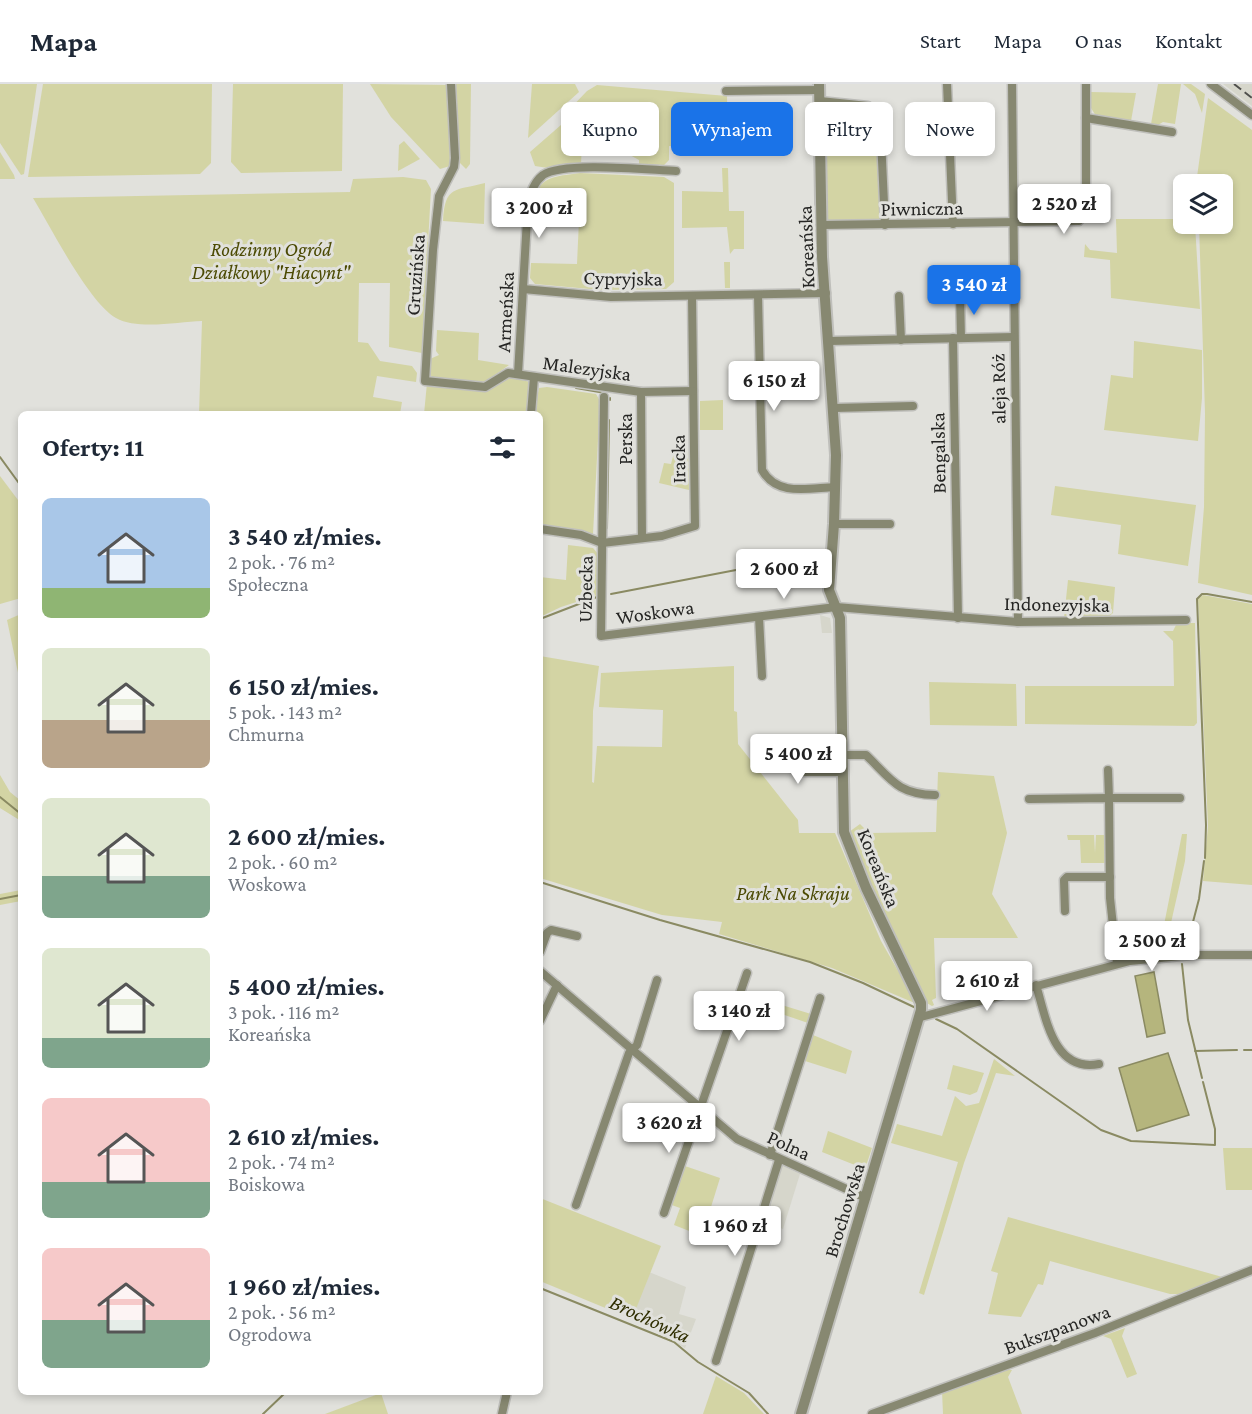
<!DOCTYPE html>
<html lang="pl">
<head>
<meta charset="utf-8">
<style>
  :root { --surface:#fff; --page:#f6f6f7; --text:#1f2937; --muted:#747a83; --line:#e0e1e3; --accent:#1a73e8 }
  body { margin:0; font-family:"Crimson Pro",serif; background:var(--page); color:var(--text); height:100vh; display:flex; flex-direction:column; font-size:22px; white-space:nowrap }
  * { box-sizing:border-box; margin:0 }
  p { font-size:20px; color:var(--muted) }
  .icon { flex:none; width:33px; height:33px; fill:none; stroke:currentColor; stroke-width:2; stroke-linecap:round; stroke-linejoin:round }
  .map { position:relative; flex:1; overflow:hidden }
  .side { position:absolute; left:18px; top:327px; width:525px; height:984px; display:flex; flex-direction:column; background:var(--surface); border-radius:9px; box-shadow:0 3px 9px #0003 }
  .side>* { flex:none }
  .hud { position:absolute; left:561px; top:18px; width:570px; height:54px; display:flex; gap:12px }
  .fabs { position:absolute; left:1173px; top:90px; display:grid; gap:12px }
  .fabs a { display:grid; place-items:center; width:60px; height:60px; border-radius:9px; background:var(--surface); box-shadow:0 3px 9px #0003; font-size:30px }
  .price { position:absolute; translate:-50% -51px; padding:0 14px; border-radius:6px; background:#fff; color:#222; font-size:20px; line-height:39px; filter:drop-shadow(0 2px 3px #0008) }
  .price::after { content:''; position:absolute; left:50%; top:36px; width:18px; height:14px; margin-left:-9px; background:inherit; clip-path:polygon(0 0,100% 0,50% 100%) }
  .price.current { background:var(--accent); color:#fff }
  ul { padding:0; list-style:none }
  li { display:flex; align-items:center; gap:18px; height:150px; padding:0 24px }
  li span { display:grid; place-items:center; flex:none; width:168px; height:120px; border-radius:9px; color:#555 }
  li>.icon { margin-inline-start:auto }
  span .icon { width:72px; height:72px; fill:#fffc; stroke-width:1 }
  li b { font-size:26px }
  h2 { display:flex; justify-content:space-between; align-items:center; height:72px; padding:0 24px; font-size:26px }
  .tag { padding:0 21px; border-radius:9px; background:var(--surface); box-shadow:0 3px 9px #0003; font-size:21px; line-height:54px }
  .tag.current { background:var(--accent); color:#fff }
  header { display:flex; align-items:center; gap:36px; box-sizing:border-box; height:84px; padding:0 30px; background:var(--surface); border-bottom:2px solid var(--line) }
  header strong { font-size:28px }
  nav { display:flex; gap:33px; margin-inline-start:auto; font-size:21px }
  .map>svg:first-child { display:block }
</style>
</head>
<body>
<header>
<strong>Mapa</strong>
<nav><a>Start</a><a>Mapa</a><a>O nas</a><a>Kontakt</a></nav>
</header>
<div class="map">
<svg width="1252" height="1330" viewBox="0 0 1252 1330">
  <rect width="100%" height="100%" fill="#e1e1dc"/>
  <!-- built -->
  <g fill="#d6d6cb">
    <polygon points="1223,0 1252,0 1252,22"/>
    <polygon points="820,531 830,534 832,549 822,549"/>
    <polygon points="781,1081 800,1090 783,1145 764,1138"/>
    <polygon points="649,1188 686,1203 679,1230 696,1235 685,1264 662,1251 663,1246 632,1235"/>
  </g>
  <!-- green -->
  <g fill="#d3d4a4">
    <polygon points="0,0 37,0 24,90 21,91 0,59"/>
    <polygon points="43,0 212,0 211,79 200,90 28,93"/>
    <polygon points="233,0 343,0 342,87 241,89 231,78"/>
    <polygon points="370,0 449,1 450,82 440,85 391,33"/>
    <polygon points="455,0 471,0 470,80 466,85 458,77"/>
    <polygon points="532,0 575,0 579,8 528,54"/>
    <polygon points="1158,0 1181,0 1175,40 1163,38 1158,41 1151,40"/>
    <polygon points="1183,0 1191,0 1205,10 1202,29 1195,10"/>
    <polygon points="597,1 727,12 728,65 669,62 669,76 664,81 639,80 639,76 628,70 629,60 582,57 581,81 548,84 535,82 530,68 569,34 565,30 587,7"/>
    <polygon points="1091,8 1136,9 1131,37 1096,32 1091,24"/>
    <polygon points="1208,14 1252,46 1252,511 1198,499 1204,423 1205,329 1199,140 1222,140 1222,100 1196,100"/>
    <polygon points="829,24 865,24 878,35 880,138 829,139 825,136 823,26"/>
    <polygon points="404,57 420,75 398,87 399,61"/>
    <polygon points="0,68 14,91 15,95 0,95"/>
    <polygon points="722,84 728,84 729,127 744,127 744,165 734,165 730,170 727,143 682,144 682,107 723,108"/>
    <path d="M580,89L664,93L674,99V198L666,205L601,206L535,200L530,194L531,179L577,180L580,114L535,110C543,91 561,92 580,89Z"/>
    <path d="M403,93L426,96L431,105L422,269L389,263L390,199H359L358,258L368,259L380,277L412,282L417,289L416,298L377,292L373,313L402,318L400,330H199L202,237C178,238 137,246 116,234C89,219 50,142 33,114L350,108L353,95Z"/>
    <path d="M485,99L484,140L443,137C445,101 455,107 485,99Z"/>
    <polygon points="1116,135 1183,135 1184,140 1195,140 1200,225 1111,214 1110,176 1084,173 1085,160 1090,166 1117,169"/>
    <polygon points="724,178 730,178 730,204 725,204"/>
    <polygon points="437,246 479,249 478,276 509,281 481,301 432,294 428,285 430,275 439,271 436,267"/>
    <polygon points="1134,257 1202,266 1202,314 1198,357 1104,346 1111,291 1133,294"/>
    <polygon points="509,293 530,298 529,330 424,330 427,299 484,308"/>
    <polygon points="547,303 596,310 600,317 593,450 540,442 540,330 534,330 539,304"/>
    <polygon points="723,316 723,346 700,346 700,317"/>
    <polygon points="676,361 688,364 689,406 659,399 664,379 671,380"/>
    <polygon points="0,392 21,420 21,514 0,520"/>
    <polygon points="1055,402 1196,421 1188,482 1118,470 1121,441 1051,431"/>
    <polygon points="568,461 593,464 598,470 597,500 601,501 601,510 561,523 540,533 540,493 566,496"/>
    <polygon points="1068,496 1115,503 1113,529 1107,534 1064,534"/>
    <polygon points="1203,511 1252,520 1252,801 1203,797 1208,742 1198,515"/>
    <polygon points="21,530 21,603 7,536"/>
    <polygon points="1177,539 1195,539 1197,639 1194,642 1025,640 1025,602 1174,602 1173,557 1163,547 1173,547"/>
    <polygon points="540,572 599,582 593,627 592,698 594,699 597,662 662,663 663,626 599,623 601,589 734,582 734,627 737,628 738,660 798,736 799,749 835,749 881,857 917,920 832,884 719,850 722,838 662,831 540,794"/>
    <polygon points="929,598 1016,600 1017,642 930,641"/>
    <polygon points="938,688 994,692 1007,749 992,810 1018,854 934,854 936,914 932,916 934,921 932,922 925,918 894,860 898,857 879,826 849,748 860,740 869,749 936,748"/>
    <polygon points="0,691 10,708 21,717 21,737 0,724"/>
    <polygon points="1182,750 1187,750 1185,777 1168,852 1181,855 1177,868 1121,871 1119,865 1150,861 1162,851"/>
    <polygon points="1067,751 1094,751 1095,769 1096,751 1105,751 1105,779 1081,779 1080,756 1068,756"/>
    <polygon points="21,806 21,817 0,821 0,810"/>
    <polygon points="772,918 811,930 808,939 770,926"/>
    <polygon points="813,951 852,967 846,990 805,977"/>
    <polygon points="994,975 1015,992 996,989 964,1079 924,1211 919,1209 958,1078 891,1059 897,1040 942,1052 955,1012 966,1022 979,1019"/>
    <polygon points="953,981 984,989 977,1008 970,1011 947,1005"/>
    <polygon points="828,1047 872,1064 865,1085 822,1068"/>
    <polygon points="1223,1064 1252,1064 1252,1106 1226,1106"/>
    <polygon points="682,1081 720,1094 702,1152 674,1141 680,1124 669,1120"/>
    <polygon points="540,1114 661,1162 632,1235 540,1197"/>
    <polygon points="1008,1133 1226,1194 1185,1210 1170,1210 1050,1177 1043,1201 1038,1200 1021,1233 988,1230 998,1189 991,1187"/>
    <polygon points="1125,1244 1122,1252 1137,1290 1127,1294 1111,1255 1103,1252"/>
    <polygon points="1002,1286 1012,1286 1008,1293 1022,1330 943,1330 942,1307"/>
    <polygon points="716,1292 744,1309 764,1330 703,1330"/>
    <polygon points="381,1309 388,1330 325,1330"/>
  </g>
  <!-- water -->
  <g fill="#b5b57d" stroke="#8a8a62" stroke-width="1.5">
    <polygon points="1154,888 1165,949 1147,953 1135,892"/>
    <polygon points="1168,969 1189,1031 1137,1047 1119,984"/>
  </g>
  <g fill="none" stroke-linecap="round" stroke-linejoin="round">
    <!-- stream -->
    <g stroke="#8a8a62" stroke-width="2">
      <polyline points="576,304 605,309"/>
      <polyline points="610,314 610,316"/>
      <polyline points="0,373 21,402"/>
      <polyline points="607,444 609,336"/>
      <polyline points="611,510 736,486"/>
      <polyline points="540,535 597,513"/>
      <polyline points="0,713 21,730"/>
      <polyline points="1205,774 1206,741 1197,515 1202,510 1207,510 1252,518"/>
      <polyline points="540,798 660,836 810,878 863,899 916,924"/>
      <polyline points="0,815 21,811"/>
      <polyline points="1188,857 1199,815 1204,777"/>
      <polyline points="1182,880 1188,936 1202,994"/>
      <polyline points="936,935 957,945 1101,1046 1131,1057 1215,1061 1215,1045 1203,998"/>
      <polyline points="1244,966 1252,966"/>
      <polyline points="1195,967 1237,966"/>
      <polyline points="540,1204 674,1258 698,1278 749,1309 768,1330"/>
      <polyline points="263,1330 286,1308"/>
    </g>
    <defs>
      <g id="minor">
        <polyline points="451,0 455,74 454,83 439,112 433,166 425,297 485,303 508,289 641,308"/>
        <polyline points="947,0 953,140"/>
        <polyline points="1012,0 1018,538"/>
        <polyline points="1211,0 1252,31"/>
        <polyline points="726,7 819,6"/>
        <polyline points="820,17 868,22 880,33 885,141"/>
        <polyline points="1086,34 1172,48"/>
        <polyline points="822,141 1079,137 1086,124 1086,0"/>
        <polyline points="523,205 611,213 826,209"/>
        <polyline points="960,210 961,254"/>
        <path d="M758,211L762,386C777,413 809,404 835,403"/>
        <polyline points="899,212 901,256"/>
        <polyline points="953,254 958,534"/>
        <polyline points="829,257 1014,253"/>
        <path d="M518,290L528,118C531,108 534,98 543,91C564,77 649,86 676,87"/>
        <polyline points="604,313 601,552 836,523 1018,538 1186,536"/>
        <polyline points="834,324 913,322"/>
        <polyline points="531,330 534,293"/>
        <polyline points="834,440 890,440"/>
        <polyline points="540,445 581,451 602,459 662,452 695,442 692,212"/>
        <polyline points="642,454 641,308 693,307"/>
        <polyline points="759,533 762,592"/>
        <polyline points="764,664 780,664 802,688 841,688"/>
        <path d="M841,671H866C891,695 897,710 935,711"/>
        <polyline points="1108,686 1109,714 1180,714"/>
        <polyline points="1029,715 1109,714 1110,814 1117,879"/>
        <polyline points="1065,827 1064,796 1067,793 1110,793"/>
        <polyline points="540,868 547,849 551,846 577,852"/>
        <polyline points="540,887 737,1055 866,1114"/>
        <path d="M1036,901C1046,933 1053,989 1099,980"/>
        <polyline points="921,933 1130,877 1191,871 1252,871"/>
        <polyline points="540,937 557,901"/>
        <polyline points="770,1071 820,914"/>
        <polyline points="576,1121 629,969 637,961 657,896"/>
        <polyline points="664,1129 747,889"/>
        <polyline points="716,1277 779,1076"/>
        <polyline points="502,1330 507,1308"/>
        <polyline points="872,1330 1095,1249 1252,1186"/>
      </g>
      <polyline id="tertiary" points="801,1330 921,926 921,919 866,804 844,748 840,534 829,506 834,440 836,371 822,173 819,0"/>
    </defs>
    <!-- minor casing -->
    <use href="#minor" stroke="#bfbfbb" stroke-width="11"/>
    <!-- tertiary casing -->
    <use href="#tertiary" stroke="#bfbfbb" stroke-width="14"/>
    <!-- minor -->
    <use href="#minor" stroke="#878871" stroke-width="8"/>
    <!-- tertiary -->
    <use href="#tertiary" stroke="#878871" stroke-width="10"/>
    <!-- rail -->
    <polyline stroke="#4f4f4c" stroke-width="2" stroke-dasharray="9 4.5" stroke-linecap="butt" points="1234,0 1252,14"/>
  </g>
  <g text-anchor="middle" stroke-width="6" stroke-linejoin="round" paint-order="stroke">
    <!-- street labels -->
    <g font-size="20" fill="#252523" stroke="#e1e1dc">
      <text transform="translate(922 124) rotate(-1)" y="7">Piwniczna</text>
      <text transform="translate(806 163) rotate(-92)" y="7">Koreańska</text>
      <text transform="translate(415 191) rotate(-86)" y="7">Gruzińska</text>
      <text transform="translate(623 194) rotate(1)" y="7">Cypryjska</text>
      <text transform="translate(505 228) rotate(-87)" y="7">Armeńska</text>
      <text transform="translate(587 284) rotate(8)" y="7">Malezyjska</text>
      <text transform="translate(998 305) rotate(-91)" y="7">aleja Róż</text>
      <text transform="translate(625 355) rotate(-90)" y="7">Perska</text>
      <text transform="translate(938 369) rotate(-91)" y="7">Bengalska</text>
      <text transform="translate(678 375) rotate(-91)" y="7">Iracka</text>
      <text transform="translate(585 505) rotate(-89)" y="7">Uzbecka</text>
      <text transform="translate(1057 520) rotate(1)" y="7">Indonezyjska</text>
      <text transform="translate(655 528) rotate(-8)" y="7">Woskowa</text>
      <text transform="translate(879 784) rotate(68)" y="7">Koreańska</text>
      <text transform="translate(789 1061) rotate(25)" y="7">Polna</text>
      <text transform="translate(844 1126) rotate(-73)" y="7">Brochowska</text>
      <text transform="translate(1057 1245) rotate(-20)" y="7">Bukszpanowa</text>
    </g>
    <!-- park labels -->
    <g font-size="20" font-style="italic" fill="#4b4a03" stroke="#e1e1dc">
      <text x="271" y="172">Rodzinny Ogród<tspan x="271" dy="23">Działkowy "Hiacynt"</tspan></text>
      <text x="793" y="816">Park Na Skraju</text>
    </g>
    <!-- water labels -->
    <g font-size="21" font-style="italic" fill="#2f2e00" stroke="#e1e1dc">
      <text transform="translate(650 1235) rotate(25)" y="7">Brochówka</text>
    </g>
  </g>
</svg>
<div class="fabs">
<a><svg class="icon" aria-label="layers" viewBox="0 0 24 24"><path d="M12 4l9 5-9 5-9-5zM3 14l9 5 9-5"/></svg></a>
</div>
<b class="price" style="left:1064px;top:151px">2 520 zł</b>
<b class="price" style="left:539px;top:155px">3 200 zł</b>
<b class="price current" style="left:974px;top:232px">3 540 zł</b>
<b class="price" style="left:774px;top:328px">6 150 zł</b>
<b class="price" style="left:784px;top:516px">2 600 zł</b>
<b class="price" style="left:798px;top:701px">5 400 zł</b>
<b class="price" style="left:1152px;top:888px">2 500 zł</b>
<b class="price" style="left:987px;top:928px">2 610 zł</b>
<b class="price" style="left:739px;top:958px">3 140 zł</b>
<b class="price" style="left:669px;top:1070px">3 620 zł</b>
<b class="price" style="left:735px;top:1173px">1 960 zł</b>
<div class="hud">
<a class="tag">Kupno</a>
<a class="tag current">Wynajem</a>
<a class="tag">Filtry</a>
<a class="tag">Nowe</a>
</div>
<section class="side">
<h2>Oferty: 11<svg class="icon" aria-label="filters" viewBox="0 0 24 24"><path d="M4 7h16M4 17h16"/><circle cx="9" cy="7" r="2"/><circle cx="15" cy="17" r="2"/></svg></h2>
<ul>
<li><span style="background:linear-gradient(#a9c7e8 75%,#8fb573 0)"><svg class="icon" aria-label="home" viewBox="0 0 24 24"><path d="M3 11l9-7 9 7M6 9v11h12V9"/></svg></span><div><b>3 540 zł/mies.</b><p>2 pok. · 76 m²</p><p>Społeczna</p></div></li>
<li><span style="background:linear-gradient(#dfe7d0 60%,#b9a48a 0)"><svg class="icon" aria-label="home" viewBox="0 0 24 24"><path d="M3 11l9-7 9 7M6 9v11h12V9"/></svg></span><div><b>6 150 zł/mies.</b><p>5 pok. · 143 m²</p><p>Chmurna</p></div></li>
<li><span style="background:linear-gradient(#dfe7d0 65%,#7fa58c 0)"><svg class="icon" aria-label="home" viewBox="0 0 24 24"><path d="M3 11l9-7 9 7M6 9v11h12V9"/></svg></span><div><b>2 600 zł/mies.</b><p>2 pok. · 60 m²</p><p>Woskowa</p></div></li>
<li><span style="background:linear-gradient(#dfe7d0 75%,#7fa58c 0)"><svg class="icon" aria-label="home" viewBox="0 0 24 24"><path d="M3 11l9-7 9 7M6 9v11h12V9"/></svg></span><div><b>5 400 zł/mies.</b><p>3 pok. · 116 m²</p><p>Koreańska</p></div></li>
<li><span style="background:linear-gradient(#f6c9c9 70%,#7fa58c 0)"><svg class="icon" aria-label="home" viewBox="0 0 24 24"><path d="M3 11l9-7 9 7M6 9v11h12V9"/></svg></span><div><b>2 610 zł/mies.</b><p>2 pok. · 74 m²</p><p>Boiskowa</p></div></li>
<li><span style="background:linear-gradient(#f6c9c9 60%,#7fa58c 0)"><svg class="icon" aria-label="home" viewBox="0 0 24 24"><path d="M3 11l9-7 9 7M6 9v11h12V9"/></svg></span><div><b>1 960 zł/mies.</b><p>2 pok. · 56 m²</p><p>Ogrodowa</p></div></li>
</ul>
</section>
</div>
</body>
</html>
